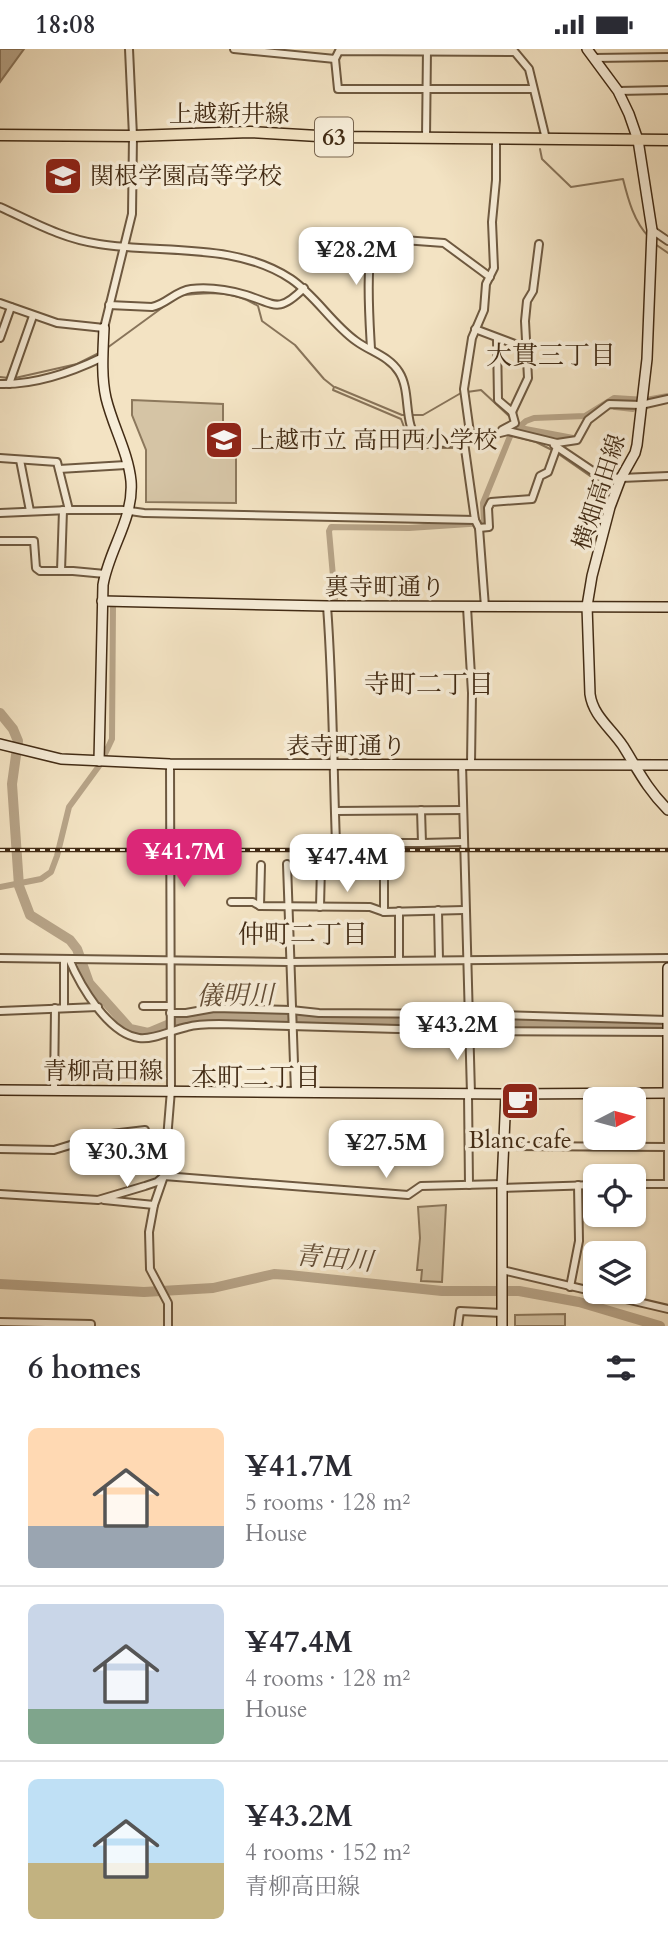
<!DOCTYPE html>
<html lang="en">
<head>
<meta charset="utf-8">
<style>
  :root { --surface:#fff; --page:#f7f7f7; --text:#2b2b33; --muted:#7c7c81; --line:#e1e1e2; --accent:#db2777 }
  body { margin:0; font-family:Cardo,"Noto Serif JP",serif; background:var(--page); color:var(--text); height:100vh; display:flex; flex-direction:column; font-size:26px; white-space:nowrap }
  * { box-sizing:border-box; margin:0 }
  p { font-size:23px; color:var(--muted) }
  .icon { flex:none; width:38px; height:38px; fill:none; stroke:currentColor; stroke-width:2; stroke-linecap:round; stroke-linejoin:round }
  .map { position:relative; height:1277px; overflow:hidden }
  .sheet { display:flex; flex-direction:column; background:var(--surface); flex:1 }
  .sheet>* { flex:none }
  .needle { width:46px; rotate:84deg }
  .controls { position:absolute; left:583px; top:1038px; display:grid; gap:14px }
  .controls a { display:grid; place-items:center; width:63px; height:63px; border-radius:10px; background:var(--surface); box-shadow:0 2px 5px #0004; font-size:35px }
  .price { position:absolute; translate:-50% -60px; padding:0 16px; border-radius:14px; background:#fff; color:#222; font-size:23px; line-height:46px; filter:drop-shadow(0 2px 4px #0008) }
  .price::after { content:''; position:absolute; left:50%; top:42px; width:21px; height:16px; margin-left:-10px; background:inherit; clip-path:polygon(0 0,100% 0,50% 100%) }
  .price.current { background:var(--accent); color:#fff }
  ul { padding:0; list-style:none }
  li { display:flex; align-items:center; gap:21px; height:175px; padding:0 28px }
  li+li { border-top:2px solid var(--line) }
  li span { display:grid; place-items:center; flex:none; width:196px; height:140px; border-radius:10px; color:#555 }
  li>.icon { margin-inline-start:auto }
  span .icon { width:84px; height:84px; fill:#fffc; stroke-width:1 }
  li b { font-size:30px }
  h2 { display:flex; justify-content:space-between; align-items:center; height:84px; padding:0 28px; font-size:30px }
  .status { display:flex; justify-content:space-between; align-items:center; height:49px; padding:0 35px; background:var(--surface); direction:ltr }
  .status svg { height:19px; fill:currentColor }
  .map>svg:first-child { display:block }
</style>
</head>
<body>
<div class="status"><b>18:08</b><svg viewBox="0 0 49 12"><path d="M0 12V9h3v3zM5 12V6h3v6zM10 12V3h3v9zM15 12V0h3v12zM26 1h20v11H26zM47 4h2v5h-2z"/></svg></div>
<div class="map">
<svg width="668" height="1277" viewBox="0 0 668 1277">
  <rect width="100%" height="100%" fill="#f3e3c3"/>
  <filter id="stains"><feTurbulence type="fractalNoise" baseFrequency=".00286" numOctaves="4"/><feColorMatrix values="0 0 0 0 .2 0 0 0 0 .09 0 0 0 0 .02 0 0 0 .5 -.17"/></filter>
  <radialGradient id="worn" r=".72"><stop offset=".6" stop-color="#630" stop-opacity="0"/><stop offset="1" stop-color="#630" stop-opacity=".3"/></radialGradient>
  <!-- green -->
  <g fill="#d5c4a5" stroke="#8c785c" stroke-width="2">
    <polygon points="132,351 223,355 223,397 236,397 236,454 146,453 146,401 132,366"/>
    <polygon points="446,1156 442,1233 421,1232 422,1221 417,1221 420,1189 418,1158"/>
    <polygon points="565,1265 565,1277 515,1277 515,1266"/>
  </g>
  <!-- water -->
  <polygon fill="#b7a488" stroke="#88745a" stroke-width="2" points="0,0 24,0 0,33"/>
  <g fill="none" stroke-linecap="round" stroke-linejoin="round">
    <!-- stream -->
    <g stroke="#88745a" stroke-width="2">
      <path d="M540,100L542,110L571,138L623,130C628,150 634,173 649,188"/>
      <polyline points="655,195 668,204"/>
      <path d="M178,247C205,243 234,241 258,257L262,272L295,296L324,330L334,338L333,341L401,370L412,399H461L487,390"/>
      <polyline points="107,299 170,253"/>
      <polyline points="0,328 9,329"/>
      <polyline points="15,329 77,315 99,304"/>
      <polyline points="335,338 402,366 423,366 461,344"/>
      <polyline points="467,343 481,341 509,367"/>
      <polyline points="510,386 536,393 552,401"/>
      <polyline points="557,404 593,429 613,431"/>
    </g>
    <!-- canal -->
    <g stroke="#b7a488" stroke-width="6">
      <polyline points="615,358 633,360"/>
      <polyline points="520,379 573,389"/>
      <polyline points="335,550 329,482 331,478 409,479 484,474 483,454 511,385 526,372 534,369 585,367 614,349 646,351 668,347"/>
      <polyline points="104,707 112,690 113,556"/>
      <polyline points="0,838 41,830 51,823 57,807 69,758 99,717"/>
    </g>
    <!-- river -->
    <g stroke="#b7a488" stroke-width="10">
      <polyline points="0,664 13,680 18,692 12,735 19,837 30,866 70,891 77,900 89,934 130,980 148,984 184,969 221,967 322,972 668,976"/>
      <polyline points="0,1235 144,1243 213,1239 274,1225 289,1226 442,1242 519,1242 579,1253 660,1277"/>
    </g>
    <defs>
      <g id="street">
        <polyline points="234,0 335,10 339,2 514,3"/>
        <polyline points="514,2 529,20 546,90"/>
        <polyline points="593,9 668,8"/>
        <polyline points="335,10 338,40 532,40"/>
        <polyline points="618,42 668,41"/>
        <polyline points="426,89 427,0"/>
        <path d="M0,158C33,173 63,190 99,195C161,205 236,193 291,230C316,247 332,275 356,292C371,303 389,307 399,323C412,343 402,377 420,392L434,394L464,393L508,382L557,394L577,391L588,371L609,355L641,356L668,350"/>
        <polyline points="652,181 668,192"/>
        <polyline points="0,254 57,274 104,279 132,165 133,87 129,0"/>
        <path d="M109,256L152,258C167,255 175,242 191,240C209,238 229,241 246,246C275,255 278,265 304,239"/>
        <polyline points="475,280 528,300"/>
        <polyline points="0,289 11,258"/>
        <polyline points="497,290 498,351 512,363 528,329 525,272 527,252 533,242 539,195"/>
        <path d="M371,300C370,279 364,203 376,189L444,194L490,228"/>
        <path d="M0,335C35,336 72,323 103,308"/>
        <polyline points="9,335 33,267"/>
        <polyline points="502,381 515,374 512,363"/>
        <polyline points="471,391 464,340 472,289 484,261 486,235 494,219 492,173 496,131 496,90"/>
        <polyline points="464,393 475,471 479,479 485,558"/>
        <polyline points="554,396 600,427 621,429 668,427"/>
        <polyline points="0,409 57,413 69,461"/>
        <polyline points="20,411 30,462"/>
        <polyline points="59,420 126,416"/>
        <polyline points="0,464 69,461 123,461 144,464 475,471"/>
        <polyline points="479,479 489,478 488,459 491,453 532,450 540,427 548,423 557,398"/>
        <polyline points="0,492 34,492 36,519 40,522 73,522 105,525"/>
        <polyline points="61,522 63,461"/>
        <path d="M327,557C333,636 333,715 336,794H422L421,761"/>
        <polyline points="467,558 472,644 471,714"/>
        <polyline points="462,715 471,1045"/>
        <polyline points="335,762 463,761"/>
        <polyline points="422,794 463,793"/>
        <polyline points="287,815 295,1043"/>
        <polyline points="384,819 384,863"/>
        <polyline points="231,853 253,853 260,857 370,858 384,863 464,861"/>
        <polyline points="260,857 261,816"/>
        <polyline points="320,858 321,817"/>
        <polyline points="438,861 439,911"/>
        <polyline points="0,909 289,913 668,909"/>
        <polyline points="64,910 64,958"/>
        <path d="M69,910C80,936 108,985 139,989C154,991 172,981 187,978C197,975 209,975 219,975L470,982L668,983"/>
        <polyline points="399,911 399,862"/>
        <polyline points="143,957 170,957"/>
        <polyline points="0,962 98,958"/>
        <polyline points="170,964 186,964 214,959 291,961 319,964 468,965 668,971"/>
        <polyline points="54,1042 55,959"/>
        <polyline points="668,1044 668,1135"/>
        <polyline points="468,1045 469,1136"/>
        <polyline points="503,1097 668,1098"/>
        <polyline points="0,1100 54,1101 103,1086 145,1081"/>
        <polyline points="634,1135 668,1135"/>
        <polyline points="502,1139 595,1136"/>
        <polyline points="0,1145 98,1151 145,1137 157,1133 164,1127 408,1146 421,1137 502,1135"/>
        <polyline points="104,1151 154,1156"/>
        <polyline points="502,1221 668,1260"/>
        <polyline points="570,1238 579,1192 578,1136"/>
        <polyline points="0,1273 91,1275 91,1277"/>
        <polyline points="168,1277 168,1254 150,1220 149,1183 154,1156 164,1127 171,1041 170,715"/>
        <polyline points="458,1277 460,1262 502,1264"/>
      </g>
      <g id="secondary">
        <path d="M587,0L618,42L629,65L638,91L652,181L647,310L637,396L635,404L621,429L610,458L592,527L587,557L590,645C593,667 611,679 623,697C638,721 647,740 668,761"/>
        <polyline points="102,552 327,557 668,558"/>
        <polyline points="0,695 61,710 170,715 668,716"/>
        <path d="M99,712L103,536C109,500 134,470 131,432C128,403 113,378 106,349C101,327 103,302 104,279"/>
        <polyline points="0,1041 506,1045 668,1044"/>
        <polyline points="668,1044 668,919"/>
        <polyline points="502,1277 502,1135 506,1045"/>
      </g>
      <polyline id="primary" points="0,86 133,87 250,83 335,88 668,91"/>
    </defs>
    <!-- street casing -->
    <use href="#street" stroke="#6e5940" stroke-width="10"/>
    <!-- secondary casing -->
    <use href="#secondary" stroke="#422b14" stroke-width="12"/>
    <!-- primary casing -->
    <use href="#primary" stroke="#422b14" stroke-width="13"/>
    <!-- street -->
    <use href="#street" stroke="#f7edd8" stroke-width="6"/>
    <!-- secondary -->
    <use href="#secondary" stroke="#f7edd8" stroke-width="9"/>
    <!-- primary -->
    <use href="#primary" stroke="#f3e3c3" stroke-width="10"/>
    <defs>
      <polyline id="rail" points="0,801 668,801"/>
    </defs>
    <!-- rail casing -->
    <use href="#rail" stroke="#422b14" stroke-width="4.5"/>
    <!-- rail -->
    <use href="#rail" stroke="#f7edd8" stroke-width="2" stroke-dasharray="5" stroke-linecap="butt"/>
  </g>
  <!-- icons -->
  <defs>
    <symbol id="school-square" viewBox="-11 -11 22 22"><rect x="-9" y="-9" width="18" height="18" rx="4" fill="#8f2418" stroke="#f7edd8"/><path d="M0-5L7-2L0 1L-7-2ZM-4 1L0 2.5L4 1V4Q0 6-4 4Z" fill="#fff"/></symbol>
    <symbol id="cafe-square" viewBox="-11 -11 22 22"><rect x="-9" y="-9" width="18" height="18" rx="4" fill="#8f2418" stroke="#f7edd8"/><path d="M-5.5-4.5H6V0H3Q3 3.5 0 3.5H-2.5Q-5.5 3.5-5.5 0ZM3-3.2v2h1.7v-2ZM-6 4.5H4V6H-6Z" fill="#fff"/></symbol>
  </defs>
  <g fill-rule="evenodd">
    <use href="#school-square" x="41" y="105" width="44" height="44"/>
    <use href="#school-square" x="202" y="369" width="44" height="44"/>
    <use href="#cafe-square" x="498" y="1030" width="44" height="44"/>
  </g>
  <g text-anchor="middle" stroke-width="7" stroke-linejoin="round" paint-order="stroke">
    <!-- shield labels -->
    <rect fill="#f7edd8" stroke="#78654f" stroke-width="2" x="315" y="68.5" width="38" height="39" rx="5"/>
    <g font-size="23" font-weight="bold" fill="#422b14">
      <text x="334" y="96">63</text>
    </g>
    <!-- street labels -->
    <g font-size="24" fill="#422b14" stroke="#f7edd8">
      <text x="229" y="73">上越新井線</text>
      <text transform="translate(599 443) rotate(-72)" y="8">横畑高田線</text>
      <text x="385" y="546">裏寺町通り</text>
      <text x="346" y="705">表寺町通り</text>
      <text x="103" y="1030">青柳高田線</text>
    </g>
    <!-- poi labels -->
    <g font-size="24" fill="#422b14" stroke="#f7edd8" text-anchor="start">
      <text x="90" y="135">関根学園高等学校</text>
      <text x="251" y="399">上越市立 高田西小学校</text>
      <text x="520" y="1099" text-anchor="middle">Blanc cafe</text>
    </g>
    <!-- neighbourhood labels -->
    <g font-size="26" fill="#422b14" stroke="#f7edd8">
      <text x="551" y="315">大貫三丁目</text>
      <text x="429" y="644">寺町二丁目</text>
      <text x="303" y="894">仲町二丁目</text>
      <text x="256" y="1037">本町二丁目</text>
    </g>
    <!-- water labels -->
    <g font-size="26" font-style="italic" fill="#654f37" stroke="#f7edd8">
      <text transform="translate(235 946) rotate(-1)" y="9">儀明川</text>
      <text transform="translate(334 1209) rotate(5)" y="9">青田川</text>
    </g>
  </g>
  <rect width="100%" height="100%" filter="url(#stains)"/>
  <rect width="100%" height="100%" fill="url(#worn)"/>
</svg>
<div class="controls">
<a><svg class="needle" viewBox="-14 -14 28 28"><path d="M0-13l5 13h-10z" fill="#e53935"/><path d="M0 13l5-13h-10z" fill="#7c7c81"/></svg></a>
<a><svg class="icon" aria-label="locate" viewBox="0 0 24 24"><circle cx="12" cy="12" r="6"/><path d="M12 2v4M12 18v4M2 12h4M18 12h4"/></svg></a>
<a><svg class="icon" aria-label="layers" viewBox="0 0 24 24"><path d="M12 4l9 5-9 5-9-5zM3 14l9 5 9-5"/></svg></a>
</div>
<b class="price" style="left:356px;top:238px">¥28.2M</b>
<b class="price current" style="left:184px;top:840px">¥41.7M</b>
<b class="price" style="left:347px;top:845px">¥47.4M</b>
<b class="price" style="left:457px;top:1013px">¥43.2M</b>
<b class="price" style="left:386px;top:1131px">¥27.5M</b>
<b class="price" style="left:127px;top:1140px">¥30.3M</b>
</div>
<section class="sheet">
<h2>6 homes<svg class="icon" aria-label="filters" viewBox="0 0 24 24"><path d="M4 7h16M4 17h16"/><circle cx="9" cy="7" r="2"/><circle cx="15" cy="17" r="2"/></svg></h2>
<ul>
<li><span style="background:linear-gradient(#ffd9b3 70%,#9aa5b1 0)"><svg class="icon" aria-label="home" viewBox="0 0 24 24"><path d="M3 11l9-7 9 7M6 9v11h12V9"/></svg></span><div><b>¥41.7M</b><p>5 rooms · 128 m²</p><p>House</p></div></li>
<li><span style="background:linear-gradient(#c9d6e8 75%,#7fa58c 0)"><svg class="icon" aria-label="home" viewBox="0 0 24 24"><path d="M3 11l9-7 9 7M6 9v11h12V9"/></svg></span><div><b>¥47.4M</b><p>4 rooms · 128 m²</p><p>House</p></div></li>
<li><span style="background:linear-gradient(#bfe0f5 60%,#c2b280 0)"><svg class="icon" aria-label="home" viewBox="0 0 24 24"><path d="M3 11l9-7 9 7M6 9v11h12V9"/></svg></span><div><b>¥43.2M</b><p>4 rooms · 152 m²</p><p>青柳高田線</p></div></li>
</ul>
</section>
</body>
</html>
